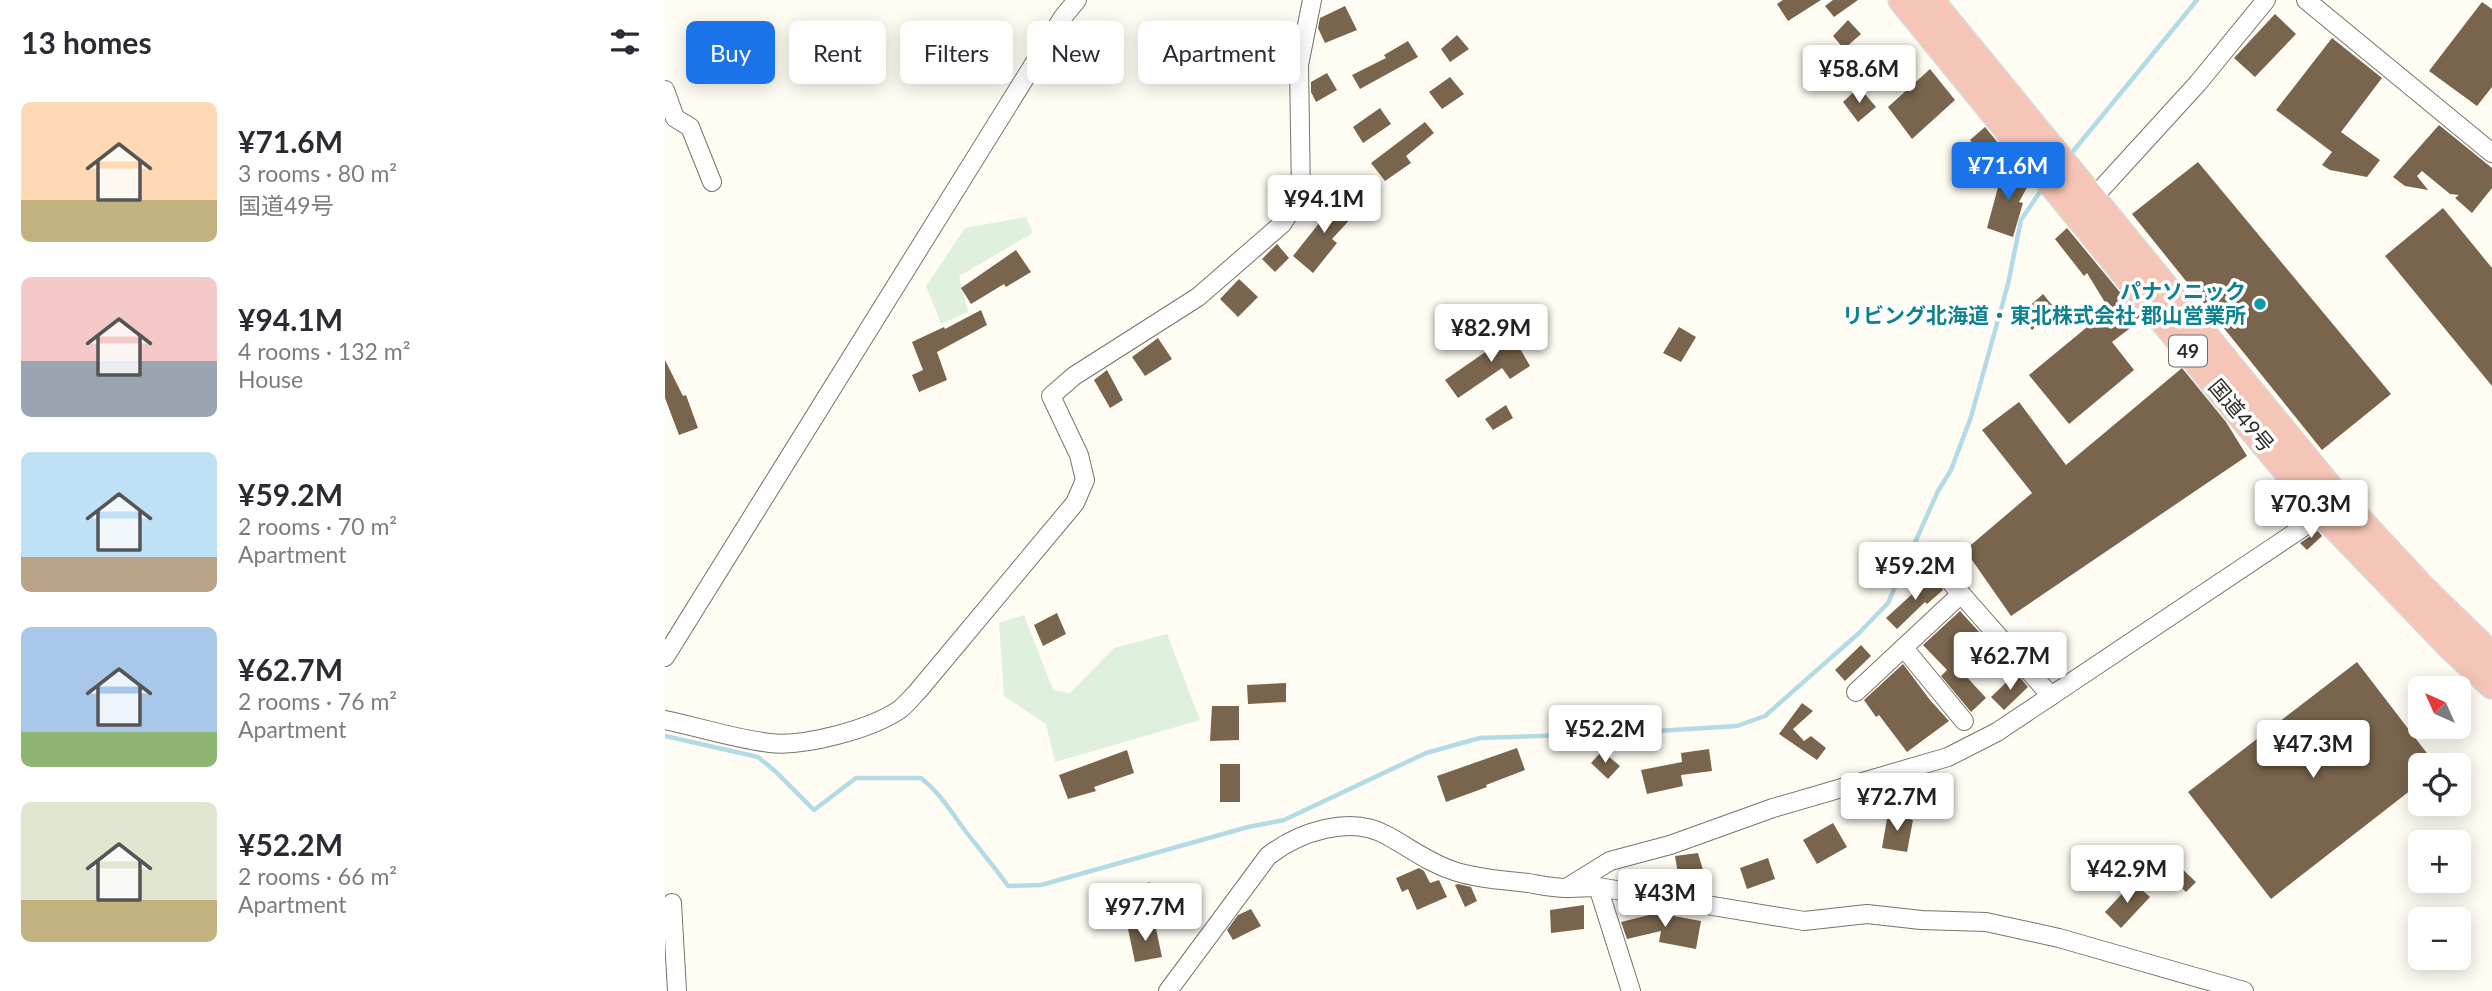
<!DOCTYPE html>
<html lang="en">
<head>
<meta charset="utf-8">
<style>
  :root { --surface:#fff; --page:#f2f2f3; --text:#2b2b33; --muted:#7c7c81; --accent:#1a73e8 }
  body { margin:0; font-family:Lato,"Noto Sans JP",sans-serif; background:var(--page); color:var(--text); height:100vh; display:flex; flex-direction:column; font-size:26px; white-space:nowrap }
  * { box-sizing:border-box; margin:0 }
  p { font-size:23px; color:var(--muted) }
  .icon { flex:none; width:38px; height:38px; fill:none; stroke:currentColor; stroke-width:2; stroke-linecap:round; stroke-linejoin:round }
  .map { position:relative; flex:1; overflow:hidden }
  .sheet { display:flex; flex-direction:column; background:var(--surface); width:665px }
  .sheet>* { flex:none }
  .top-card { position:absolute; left:21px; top:21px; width:665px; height:63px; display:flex; gap:14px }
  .needle { width:46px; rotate:315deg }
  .controls { position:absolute; left:1743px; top:676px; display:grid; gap:14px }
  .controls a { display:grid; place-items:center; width:63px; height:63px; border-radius:10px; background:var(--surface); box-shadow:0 4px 18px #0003; font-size:35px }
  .price { position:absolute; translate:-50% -60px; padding:0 16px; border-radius:7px; background:#fff; color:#222; font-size:23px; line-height:46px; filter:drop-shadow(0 2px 4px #0008) }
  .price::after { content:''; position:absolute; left:50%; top:42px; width:21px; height:16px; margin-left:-10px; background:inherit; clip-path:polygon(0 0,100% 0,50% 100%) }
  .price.current { background:var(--accent); color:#fff }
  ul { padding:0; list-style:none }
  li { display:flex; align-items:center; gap:21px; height:175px; padding:0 21px }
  li span { display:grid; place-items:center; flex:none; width:196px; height:140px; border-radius:10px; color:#555 }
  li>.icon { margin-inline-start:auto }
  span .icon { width:84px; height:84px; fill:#fffc; stroke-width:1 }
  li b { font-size:30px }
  h2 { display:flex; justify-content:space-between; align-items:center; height:84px; padding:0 21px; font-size:30px }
  .tag { padding:0 24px; border-radius:10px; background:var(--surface); box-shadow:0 4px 18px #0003; font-size:24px; line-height:63px }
  .tag.current { background:var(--accent); color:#fff }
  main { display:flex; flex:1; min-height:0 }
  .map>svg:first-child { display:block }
</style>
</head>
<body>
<main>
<section class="sheet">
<h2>13 homes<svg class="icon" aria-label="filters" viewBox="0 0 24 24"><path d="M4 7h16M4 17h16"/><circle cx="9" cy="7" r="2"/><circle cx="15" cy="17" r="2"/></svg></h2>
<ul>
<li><span style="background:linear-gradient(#ffd9b3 70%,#c2b280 0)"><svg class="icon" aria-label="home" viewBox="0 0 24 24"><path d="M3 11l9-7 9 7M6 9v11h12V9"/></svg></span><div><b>¥71.6M</b><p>3 rooms · 80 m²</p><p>国道49号</p></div></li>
<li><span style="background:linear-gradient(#f6c9c9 60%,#9aa5b1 0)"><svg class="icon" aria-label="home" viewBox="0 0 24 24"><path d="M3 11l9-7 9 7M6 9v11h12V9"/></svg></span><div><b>¥94.1M</b><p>4 rooms · 132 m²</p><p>House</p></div></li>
<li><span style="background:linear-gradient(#bfe0f5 75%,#b9a48a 0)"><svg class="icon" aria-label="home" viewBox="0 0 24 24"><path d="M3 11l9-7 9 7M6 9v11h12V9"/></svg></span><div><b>¥59.2M</b><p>2 rooms · 70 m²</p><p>Apartment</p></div></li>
<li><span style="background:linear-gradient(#a9c7e8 75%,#8fb573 0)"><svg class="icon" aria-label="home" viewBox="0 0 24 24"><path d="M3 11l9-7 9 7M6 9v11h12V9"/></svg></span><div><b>¥62.7M</b><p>2 rooms · 76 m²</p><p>Apartment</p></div></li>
<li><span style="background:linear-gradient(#dfe7d0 70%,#c2b280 0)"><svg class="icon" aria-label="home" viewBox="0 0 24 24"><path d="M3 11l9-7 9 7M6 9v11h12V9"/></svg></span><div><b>¥52.2M</b><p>2 rooms · 66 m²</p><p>Apartment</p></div></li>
</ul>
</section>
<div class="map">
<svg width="1827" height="991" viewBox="0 0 1827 991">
  <rect width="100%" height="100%" fill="#fffcf3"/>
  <!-- green -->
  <g fill="#dff0dd">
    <polygon points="361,217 368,233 294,276 303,312 276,324 261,286 300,228"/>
    <polygon points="359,615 388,690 405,693 449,648 502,634 535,720 390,762 381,724 339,696 334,623"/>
  </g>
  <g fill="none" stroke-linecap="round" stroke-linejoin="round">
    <!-- stream -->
    <g stroke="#b2dbe5" stroke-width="4.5">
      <polyline points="1405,155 1532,0"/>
      <path d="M0,736L93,757L111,772L149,810L191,778H256C275,793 284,809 299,829C313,848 329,866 343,886L376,885L583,827L619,820L761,753L815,738L960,733L1072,726L1100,716L1194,633L1223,603L1273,491L1286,470L1306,417L1343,284L1356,220L1379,186"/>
    </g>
  </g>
  <!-- building -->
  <g fill="#79654d">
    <polygon points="1118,0 1156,0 1123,21 1112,4"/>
    <polygon points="1168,0 1193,0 1169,17 1160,6"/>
    <polygon points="1817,2 1827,9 1827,87 1812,106 1764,71"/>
    <polygon points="680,6 692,30 660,43 653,28 655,18"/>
    <polygon points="1610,14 1631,34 1590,77 1569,58"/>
    <polygon points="1183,20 1196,34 1179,49 1168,36"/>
    <polygon points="602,30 615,33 612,57 597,53"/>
    <polygon points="792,35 804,49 785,62 776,49"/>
    <polygon points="1667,38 1717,78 1676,132 1715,160 1702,177 1665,170 1657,165 1667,152 1611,110"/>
    <polygon points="743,41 753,57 695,89 687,75 721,58 719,55"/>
    <polygon points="1265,69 1290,100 1247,139 1223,107"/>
    <polygon points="662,73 672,90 651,102 646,92 646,82"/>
    <polygon points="785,77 799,94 777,109 764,92"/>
    <polygon points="1194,87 1211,107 1193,122 1178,102"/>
    <polygon points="715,108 726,124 698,143 688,127"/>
    <polygon points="760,122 769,133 741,156 746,163 720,181 706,163"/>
    <polygon points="1774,125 1827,168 1827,188 1807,213 1790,198 1794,195 1785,194 1757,171 1752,176 1763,190 1740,186 1728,177"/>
    <polygon points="1320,127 1338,149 1327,160 1322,160 1305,140"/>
    <polygon points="1533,162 1726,394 1657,450 1467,214"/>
    <polygon points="1343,164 1359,175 1365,182 1354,202 1358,203 1348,237 1322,228 1335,180"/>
    <polygon points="673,197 691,213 667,239 672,243 648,273 628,256 655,222 653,220"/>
    <polygon points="1778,208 1827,268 1827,386 1720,256"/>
    <polygon points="1402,228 1477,319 1447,342 1469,370 1404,424 1364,375 1444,309 1422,273 1419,276 1390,239"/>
    <polygon points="612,244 624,258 610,272 597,259"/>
    <polygon points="351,250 366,272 341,287 339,284 306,304 296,288"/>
    <polygon points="574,279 593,297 573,317 555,299"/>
    <polygon points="1378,294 1391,310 1367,330 1354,315"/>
    <polygon points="316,310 322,325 272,352 282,380 254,392 247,375 258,370 247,342 279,327 280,329"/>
    <polygon points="1014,327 1031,337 1016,362 998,353"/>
    <polygon points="848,328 857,342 853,345 865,366 845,379 837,368 793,398 780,380 829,346 827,343"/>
    <polygon points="493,338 507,359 480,376 467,357"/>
    <polygon points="0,360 18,396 21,395 33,428 14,435 0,398"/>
    <polygon points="1517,368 1561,422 1582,456 1346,616 1300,550 1367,493 1317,430 1354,402 1401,465"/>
    <polygon points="442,370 458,400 445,408 429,380"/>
    <polygon points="841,405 848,418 828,430 820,419"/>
    <polygon points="1653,531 1657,536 1642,550 1635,543"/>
    <polygon points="1268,575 1278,590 1262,604 1260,602 1232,629 1221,618"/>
    <polygon points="1295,611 1326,645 1299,674 1321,698 1306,712 1276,676 1282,670 1258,645"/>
    <polygon points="392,613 401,634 378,646 369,625"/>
    <polygon points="1196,645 1206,656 1180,681 1170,670"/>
    <polygon points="1692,662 1771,765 1755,765 1755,783 1606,899 1523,792"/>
    <polygon points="1238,664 1265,700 1284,721 1242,752 1214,715 1211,717 1199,700"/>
    <polygon points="1351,673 1363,687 1339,710 1326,697"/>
    <polygon points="621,683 621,702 583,704 582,685"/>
    <polygon points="1137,703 1148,711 1128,729 1139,741 1146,736 1161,748 1152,760 1114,734"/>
    <polygon points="547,706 574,706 574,740 545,741"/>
    <polygon points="852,748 860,770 821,785 822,787 781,802 772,776"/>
    <polygon points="1044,749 1047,771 1016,775 1018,786 982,794 976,770 1017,762 1016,753"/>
    <polygon points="462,750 469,773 429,787 431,791 403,799 394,775"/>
    <polygon points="937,751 955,766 943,779 926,763"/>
    <rect x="555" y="764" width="20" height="38"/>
    <polygon points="1223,813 1248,820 1242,852 1217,848"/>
    <polygon points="1168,823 1182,847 1152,864 1138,840"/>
    <polygon points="1033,853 1038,870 1013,874 1010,856"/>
    <polygon points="1103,858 1110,879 1082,889 1075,868"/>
    <polygon points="1513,865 1531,882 1521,892 1511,882 1504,889 1495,881"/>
    <polygon points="754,868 759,871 765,883 774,880 782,897 752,910 743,889 737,892 731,878"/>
    <polygon points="484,882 498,898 467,922 454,906"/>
    <polygon points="1468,882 1485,897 1456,928 1440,912"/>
    <polygon points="793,884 806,887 812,901 800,907 790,885"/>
    <polygon points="919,905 919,929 886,933 885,910"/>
    <polygon points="586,909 596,926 568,940 562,930 573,915"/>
    <polygon points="992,913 1036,921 1031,949 994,942 996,931 962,939 956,922"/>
    <polygon points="490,924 497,957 470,962 463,929"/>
  </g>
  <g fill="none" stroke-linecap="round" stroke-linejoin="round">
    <defs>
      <g id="minor">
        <polyline points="1641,0 1827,153"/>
        <polyline points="0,90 10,118 25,127 47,182"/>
        <polyline points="1428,198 1533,83 1601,0"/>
        <polyline points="1282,578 1386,696"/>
        <polyline points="1239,648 1299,721"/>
        <polyline points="0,657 398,17 412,0"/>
        <polyline points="1191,692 1296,594"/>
        <path d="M0,720C34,727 70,739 105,743C139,747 206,729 234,710C241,705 247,697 253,691L410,503L420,480L414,455L386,396L409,376L533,297L617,224L636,195L634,65L647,0"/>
        <polyline points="903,887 945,861 1005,845 1108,808 1283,757 1332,732 1658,514"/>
        <polyline points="933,887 966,991"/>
        <polyline points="7,903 12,991"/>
        <path d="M503,991L603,856C634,832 686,814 723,836C745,848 764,863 789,871C813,879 839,880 863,883C875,885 888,888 901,888C911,888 922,887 933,887L1139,921L1202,914L1256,920L1321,922L1394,938L1579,991"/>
      </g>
      <g id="highway">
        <polyline points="1237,0 1572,411 1658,514 1785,646 1827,685"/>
        <polyline points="1265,0 1668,492 1759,590 1827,656"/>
      </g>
    </defs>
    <!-- minor casing -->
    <use href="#minor" stroke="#78746b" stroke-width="20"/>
    <!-- highway casing -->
    <use href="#highway" stroke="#d9d9d8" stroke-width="29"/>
    <!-- minor -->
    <use href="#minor" stroke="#fff" stroke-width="18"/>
    <!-- highway -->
    <use href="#highway" stroke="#f5c6b7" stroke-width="26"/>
  </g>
  <!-- markers -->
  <circle fill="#0f9aa8" stroke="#fff" stroke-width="2.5" cx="1595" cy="304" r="7"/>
  <g text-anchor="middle" stroke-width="7" stroke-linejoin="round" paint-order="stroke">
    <!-- shield labels -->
    <rect fill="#fff" stroke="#6b6b68" stroke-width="2" x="1504" y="335.5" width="38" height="31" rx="5"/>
    <g font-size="19" font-weight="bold" fill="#2c2b27">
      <text x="1523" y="358">49</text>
    </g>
    <!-- culture labels -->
    <g font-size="21" font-weight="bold" fill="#0d838f" stroke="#fff" text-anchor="end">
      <text x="1581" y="299">パナソニック<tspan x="1581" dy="24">リビング北海道・東北株式会社 郡山営業所</tspan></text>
    </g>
    <!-- street labels -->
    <g font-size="21" fill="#2c2b27" stroke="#fff">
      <text transform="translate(1576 416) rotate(50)" y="7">国道49号</text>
    </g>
  </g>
</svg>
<div class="controls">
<a><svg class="needle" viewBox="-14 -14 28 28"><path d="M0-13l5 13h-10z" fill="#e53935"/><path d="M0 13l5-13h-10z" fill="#7c7c81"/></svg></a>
<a><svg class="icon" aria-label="locate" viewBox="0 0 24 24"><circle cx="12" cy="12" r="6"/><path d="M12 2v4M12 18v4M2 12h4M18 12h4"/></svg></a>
<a>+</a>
<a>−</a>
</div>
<b class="price" style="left:1194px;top:105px">¥58.6M</b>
<b class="price current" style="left:1343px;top:202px">¥71.6M</b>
<b class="price" style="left:659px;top:235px">¥94.1M</b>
<b class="price" style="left:826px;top:364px">¥82.9M</b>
<b class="price" style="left:1646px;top:540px">¥70.3M</b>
<b class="price" style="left:1250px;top:602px">¥59.2M</b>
<b class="price" style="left:1345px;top:692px">¥62.7M</b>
<b class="price" style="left:940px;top:765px">¥52.2M</b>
<b class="price" style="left:1648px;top:780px">¥47.3M</b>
<b class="price" style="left:1232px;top:833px">¥72.7M</b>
<b class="price" style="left:1462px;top:905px">¥42.9M</b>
<b class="price" style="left:1000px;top:929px">¥43M</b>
<b class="price" style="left:480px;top:943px">¥97.7M</b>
<div class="top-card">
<a class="tag current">Buy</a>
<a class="tag">Rent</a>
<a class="tag">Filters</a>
<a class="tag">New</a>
<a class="tag">Apartment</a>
</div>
</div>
</main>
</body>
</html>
